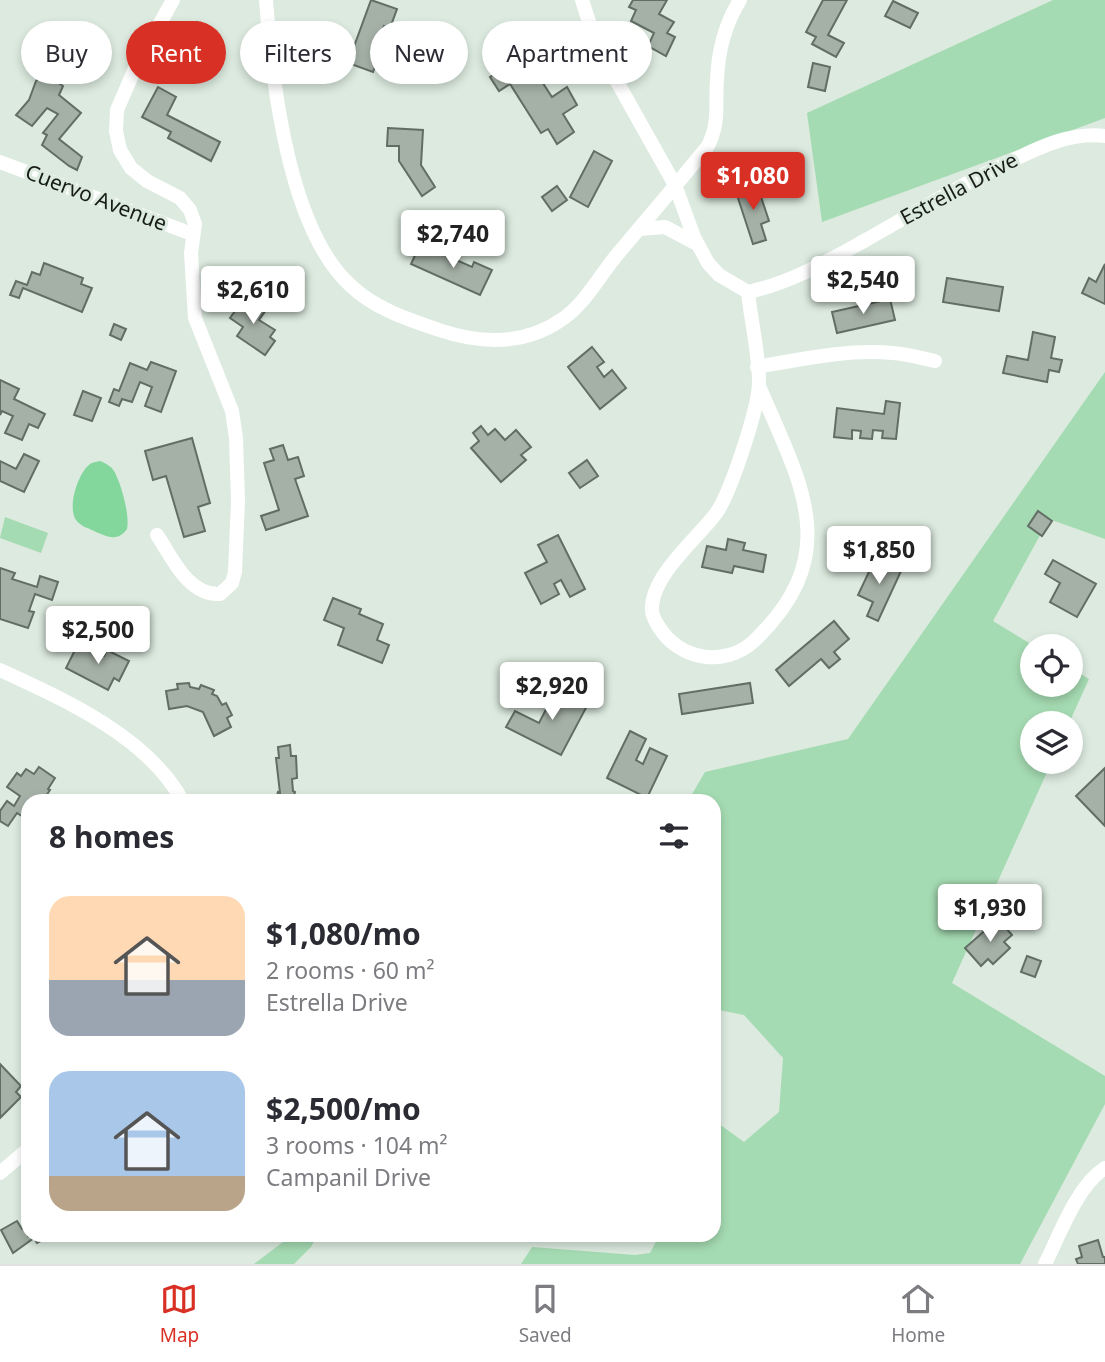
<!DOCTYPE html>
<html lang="en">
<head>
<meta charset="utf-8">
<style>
  :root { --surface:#fff; --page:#f7f7f7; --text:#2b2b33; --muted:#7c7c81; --line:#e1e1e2; --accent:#d93025 }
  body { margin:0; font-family:"Noto Sans",sans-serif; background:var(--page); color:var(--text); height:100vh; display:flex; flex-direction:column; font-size:26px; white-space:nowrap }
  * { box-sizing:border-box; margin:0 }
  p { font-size:23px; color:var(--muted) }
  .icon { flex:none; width:38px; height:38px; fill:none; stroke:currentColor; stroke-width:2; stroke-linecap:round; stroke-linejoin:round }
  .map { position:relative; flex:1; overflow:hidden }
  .side { position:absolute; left:21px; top:794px; width:700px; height:448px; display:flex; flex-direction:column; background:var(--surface); border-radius:21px; box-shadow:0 4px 10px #0003 }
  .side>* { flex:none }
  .banner { position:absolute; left:21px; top:21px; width:700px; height:63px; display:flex; gap:14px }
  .fabs { position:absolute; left:1020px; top:634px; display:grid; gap:14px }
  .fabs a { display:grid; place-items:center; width:63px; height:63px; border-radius:50%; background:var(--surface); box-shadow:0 4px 10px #0003; font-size:35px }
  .price { position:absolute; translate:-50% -60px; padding:0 16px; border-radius:7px; background:#fff; color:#222; font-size:23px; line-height:46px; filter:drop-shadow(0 2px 4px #0008) }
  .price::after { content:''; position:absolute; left:50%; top:42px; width:21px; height:16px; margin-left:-10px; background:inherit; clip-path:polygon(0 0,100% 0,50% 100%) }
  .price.active { background:var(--accent); color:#fff }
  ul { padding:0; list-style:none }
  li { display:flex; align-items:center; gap:21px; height:175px; padding:0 28px }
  li span { display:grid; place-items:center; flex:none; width:196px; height:140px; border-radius:21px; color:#555 }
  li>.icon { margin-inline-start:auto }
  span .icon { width:84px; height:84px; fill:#fffc; stroke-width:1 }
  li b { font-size:30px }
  h2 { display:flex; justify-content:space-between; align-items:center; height:84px; padding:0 28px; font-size:30px }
  .chip { padding:0 24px; border-radius:32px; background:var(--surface); box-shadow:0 4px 10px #0003; font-size:24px; line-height:63px }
  .chip.active { background:var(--accent); color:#fff }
  .dock { display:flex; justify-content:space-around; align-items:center; height:98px; border-top:2px solid var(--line); background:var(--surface); font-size:19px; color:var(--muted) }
  .dock a { display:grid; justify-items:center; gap:4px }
  .dock .active { color:var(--accent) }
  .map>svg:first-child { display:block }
</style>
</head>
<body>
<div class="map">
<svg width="1105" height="1264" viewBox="0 0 1105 1264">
  <rect width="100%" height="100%" fill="#dceadf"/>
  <!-- green -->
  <g fill="#a5dbb2">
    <polygon points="1053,0 1105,0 1105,118 822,222 807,113"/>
    <polygon points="1105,372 1105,539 1049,519 993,621 1034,646 1032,684 1071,684 1071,668 1089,679 1069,723 1032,723 1032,761 1052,761 952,983 1105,1076 1105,1104 1020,1264 521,1264 532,1247 635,1255 650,1253 659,1236 714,1236 715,1121 744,1142 779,1112 783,1058 744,1015 714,1009 714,802 688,801 705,772 848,739"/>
    <polygon points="5,517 48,533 41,553 0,538"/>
    <polygon points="291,1236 317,1236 311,1247 294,1264 254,1264"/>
  </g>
  <!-- water -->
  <path fill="#84d79c" d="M100,461C105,463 111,466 114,471C121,483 130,515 127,529C118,542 107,537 94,531C88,528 80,526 76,520C67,507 78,473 90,464C93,462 97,462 100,461Z"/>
  <!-- building -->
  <g fill="#a5b1a7" stroke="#626e65" stroke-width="2">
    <polygon points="371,0 397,9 390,28 384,26 374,51 380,53 373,72 348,63"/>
    <polygon points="633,0 667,0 659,14 674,22 667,33 675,37 666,56 648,46 654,33 631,21 636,10 629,7"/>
    <polygon points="823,0 847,0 828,35 844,43 836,57 812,44 816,37 806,32"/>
    <polygon points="893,1 918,13 910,28 885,16"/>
    <polygon points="197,22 211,29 194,65 180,58"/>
    <polygon points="524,54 552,97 567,87 577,105 563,114 574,132 557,144 548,129 541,133 510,84 499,91 490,77"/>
    <polygon points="813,63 830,67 825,91 808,87"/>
    <polygon points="43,73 63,86 59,95 81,113 59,139 82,157 77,170 69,166 42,145 47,135 43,133 58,114 47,108 32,126 16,115 29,100 36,81"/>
    <polygon points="158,87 176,97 167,115 220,142 211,161 168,138 171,132 142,117"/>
    <polygon points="388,128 423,130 421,165 435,187 422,196 399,161 399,146 387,146"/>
    <polygon points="594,151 612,161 588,207 570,197"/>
    <polygon points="757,185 769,221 761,224 766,240 753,244 736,192"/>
    <polygon points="557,186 567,200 552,211 542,197"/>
    <polygon points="429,248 472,267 474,262 492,270 480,295 411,264 417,251 426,255"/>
    <polygon points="44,263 83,278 81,284 92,288 82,312 23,288 19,298 10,295 16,281 27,285 32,272 40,275"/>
    <polygon points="1105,264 1105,304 1082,293 1089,278 1096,282"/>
    <polygon points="232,273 240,297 224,302 216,278"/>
    <polygon points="947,278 1003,287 999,311 943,302"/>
    <polygon points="246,296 266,310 259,320 275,330 270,337 275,341 265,355 237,336 243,327 230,318"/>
    <polygon points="890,299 895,320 837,333 832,312"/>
    <polygon points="114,324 126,329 121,340 110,335"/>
    <polygon points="1033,332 1055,337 1051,358 1062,360 1059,372 1049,370 1047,382 1003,373 1007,356 1028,360"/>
    <polygon points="592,347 604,362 597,367 604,377 612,370 626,388 600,409 568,367"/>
    <polygon points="151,362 176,371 161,412 145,406 152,387 140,382 132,402 122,399 119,406 109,402 114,389 119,391 130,363 147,370"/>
    <polygon points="0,380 19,389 14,399 45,414 38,428 29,424 22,440 5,433 13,416 2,411 0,415"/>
    <polygon points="83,391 101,398 92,421 74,415"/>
    <polygon points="886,401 900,403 896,439 882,438 883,431 873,430 872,439 860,438 861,431 852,430 852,439 834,437 837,408 884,414"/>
    <polygon points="481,426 488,435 495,429 505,440 516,430 531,447 521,455 526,460 501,482 471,448 479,441 473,433"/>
    <polygon points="192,438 210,503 198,507 205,531 184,537 166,476 153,480 145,451"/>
    <polygon points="283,445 288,460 298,457 304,476 295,479 308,516 266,530 261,516 279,510 264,463 274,460 270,449"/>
    <polygon points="24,454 39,461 24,492 0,481 0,461 16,469"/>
    <polygon points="587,460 598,476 580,488 569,473"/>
    <polygon points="1038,511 1052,521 1042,536 1028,526"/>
    <polygon points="558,535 585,589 570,597 561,580 554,584 559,594 541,604 525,573 547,562 538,545"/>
    <polygon points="728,539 745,543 743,550 766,555 763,572 734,566 732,573 702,567 707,546 726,550"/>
    <polygon points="876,557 902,569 878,621 867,616 873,602 858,595"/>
    <polygon points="1053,560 1096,584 1077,617 1050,602 1060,583 1045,574"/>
    <polygon points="0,568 15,573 12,579 37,587 40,576 58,582 52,600 35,594 29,611 34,612 28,628 0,619"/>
    <polygon points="333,598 361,609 359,614 383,624 377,640 389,645 382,663 338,645 344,628 324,620"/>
    <polygon points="834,621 849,639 834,652 840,659 829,668 821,659 789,686 776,670"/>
    <polygon points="77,646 104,656 107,650 129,661 119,681 114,678 108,690 66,668"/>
    <polygon points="189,683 190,687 199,689 201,685 214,690 212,694 217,696 222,705 226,703 232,715 227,718 231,727 214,736 203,712 187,706 169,709 166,691 178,689 177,684"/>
    <polygon points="750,683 753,703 682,714 679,694"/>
    <polygon points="557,688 588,704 561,755 506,727 515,711 539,723"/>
    <polygon points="630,731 646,739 636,760 643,764 650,748 667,756 647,798 607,778"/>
    <polygon points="290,745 291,756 296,756 297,778 292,779 293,791 295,792 292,802 275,802 278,792 280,793 276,758 279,758 278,747"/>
    <polygon points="39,767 55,778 48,789 50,790 42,802 28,802 28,820 17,813 8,826 0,821 0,811 7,801 14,806 20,796 7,787 17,773 21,776 26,769 34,774"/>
    <polygon points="1105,768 1105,826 1076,796"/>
    <polygon points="998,919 1012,935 1004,942 1010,948 993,964 988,959 981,966 965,948"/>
    <polygon points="1027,956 1041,961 1035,977 1021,972"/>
    <polygon points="0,1064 21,1086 16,1092 21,1097 0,1118"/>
    <polygon points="17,1221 22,1229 28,1226 28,1236 48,1237 37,1243 34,1238 13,1253 1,1230"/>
    <polygon points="1098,1240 1103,1257 1105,1257 1105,1264 1078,1264 1076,1259 1082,1257 1079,1246"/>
  </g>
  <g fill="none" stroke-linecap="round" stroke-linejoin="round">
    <!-- minor -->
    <g stroke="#fff" stroke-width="14">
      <path d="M266,0C272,81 288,228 350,285C375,309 407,319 439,330C481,344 523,346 561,320C585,304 598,278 616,256C647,219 678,183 708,146C720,121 715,107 717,80C718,52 725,24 740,0"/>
      <path d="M582,0L592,31L606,62L675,185L694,237L708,263L719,275L748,292C790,283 826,262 864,241C912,214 959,185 1009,162C1040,147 1070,132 1105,136"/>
      <polyline points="0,162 192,234"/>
      <polyline points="640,229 665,227 697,244"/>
      <path d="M748,292C751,322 759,353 759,382C759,407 731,491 717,512C698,538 653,574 652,607C651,614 655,621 659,627C679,660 725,668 754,641C846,553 800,483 759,386"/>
      <path d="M757,367C802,359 847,349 893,353C907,354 921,358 935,361"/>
      <path d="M157,535C172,557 188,596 220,594L232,583L235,572L238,501L236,438L232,411L195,318L191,253L195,224L190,210L180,198L147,181L131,168L120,150L116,131L117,110L136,66L173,0"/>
      <path d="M0,670C63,699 149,737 183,802"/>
      <polyline points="0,1173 28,1149"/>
      <path d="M1045,1264C1060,1234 1077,1186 1105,1168"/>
    </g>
  </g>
  <g text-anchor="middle" stroke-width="6" stroke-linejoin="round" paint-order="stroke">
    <!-- street labels -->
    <g font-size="21" fill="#171c18" stroke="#dceadf">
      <text transform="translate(959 189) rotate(-28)" y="7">Estrella Drive</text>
      <text transform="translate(96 198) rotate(21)" y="7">Cuervo Avenue</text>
    </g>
  </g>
</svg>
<div class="fabs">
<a><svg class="icon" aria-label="locate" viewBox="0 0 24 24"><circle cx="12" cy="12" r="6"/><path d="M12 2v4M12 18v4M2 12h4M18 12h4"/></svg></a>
<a><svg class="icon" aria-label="layers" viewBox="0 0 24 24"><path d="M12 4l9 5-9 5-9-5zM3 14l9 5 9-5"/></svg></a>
</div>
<b class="price active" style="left:753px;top:212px">$1,080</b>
<b class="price" style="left:453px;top:270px">$2,740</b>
<b class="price" style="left:863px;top:316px">$2,540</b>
<b class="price" style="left:253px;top:326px">$2,610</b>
<b class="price" style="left:879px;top:586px">$1,850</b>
<b class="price" style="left:98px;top:666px">$2,500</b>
<b class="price" style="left:552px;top:722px">$2,920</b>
<b class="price" style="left:990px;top:944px">$1,930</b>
<div class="banner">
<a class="chip">Buy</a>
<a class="chip active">Rent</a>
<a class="chip">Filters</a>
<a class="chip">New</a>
<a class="chip">Apartment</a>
</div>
<section class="side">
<h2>8 homes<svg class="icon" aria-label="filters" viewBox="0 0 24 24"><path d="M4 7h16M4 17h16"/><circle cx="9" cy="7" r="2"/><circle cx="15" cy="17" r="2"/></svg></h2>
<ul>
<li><span style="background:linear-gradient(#ffd9b3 60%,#9aa5b1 0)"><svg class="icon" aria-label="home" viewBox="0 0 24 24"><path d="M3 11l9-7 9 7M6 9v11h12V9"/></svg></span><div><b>$1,080/mo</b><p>2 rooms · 60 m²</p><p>Estrella Drive</p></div></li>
<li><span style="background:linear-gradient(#a9c7e8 75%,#b9a48a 0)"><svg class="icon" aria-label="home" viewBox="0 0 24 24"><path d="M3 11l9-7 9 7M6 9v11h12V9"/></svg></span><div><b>$2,500/mo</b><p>3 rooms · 104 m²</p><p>Campanil Drive</p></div></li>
</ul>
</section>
</div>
<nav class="dock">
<a class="active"><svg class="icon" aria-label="map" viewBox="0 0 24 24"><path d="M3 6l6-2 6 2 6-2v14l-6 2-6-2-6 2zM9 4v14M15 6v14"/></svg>Map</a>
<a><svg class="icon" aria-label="saved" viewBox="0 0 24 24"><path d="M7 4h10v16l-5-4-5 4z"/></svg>Saved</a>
<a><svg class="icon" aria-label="home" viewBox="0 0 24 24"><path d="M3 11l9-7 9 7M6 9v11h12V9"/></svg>Home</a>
</nav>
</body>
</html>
